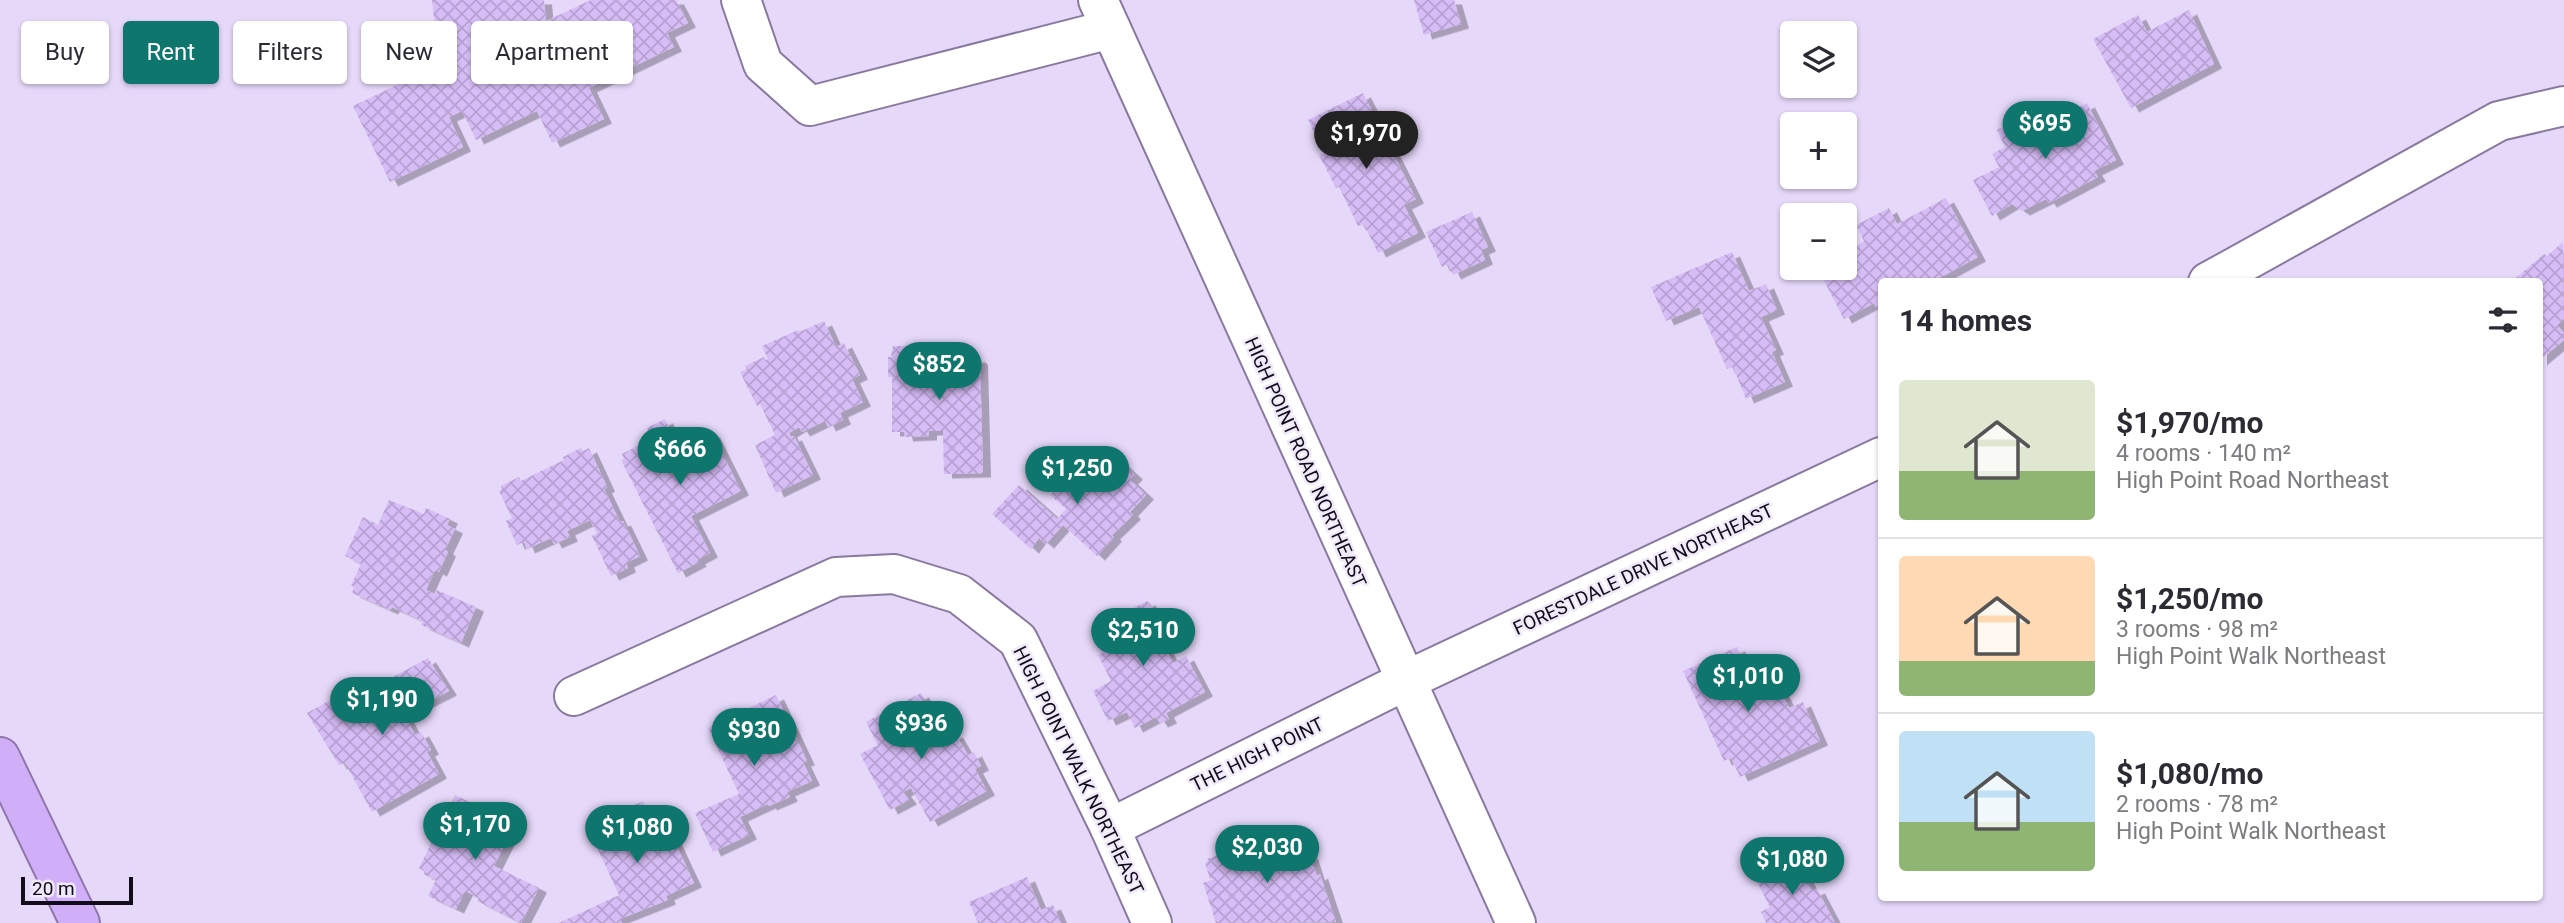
<!DOCTYPE html>
<html lang="en">
<head>
<meta charset="utf-8">
<style>
  :root { --surface:#fff; --page:#f2f2f3; --text:#2b2b33; --muted:#7c7c81; --line:#e1e1e2; --accent:#0f766e }
  body { margin:0; font-family:Roboto,sans-serif; background:var(--page); color:var(--text); height:100vh; display:flex; flex-direction:column; font-size:26px; white-space:nowrap }
  * { box-sizing:border-box; margin:0 }
  p { font-size:23px; color:var(--muted) }
  .icon { flex:none; width:38px; height:38px; fill:none; stroke:currentColor; stroke-width:2; stroke-linecap:round; stroke-linejoin:round }
  .map { position:relative; flex:1; overflow:hidden }
  .sheet { position:absolute; left:1878px; top:278px; width:665px; height:623px; display:flex; flex-direction:column; background:var(--surface); border-radius:7px; box-shadow:0 2px 5px #0004 }
  .sheet>* { flex:none }
  .hud { position:absolute; left:21px; top:21px; width:665px; height:63px; display:flex; gap:14px }
  .buttons { position:absolute; left:1780px; top:21px; display:grid; gap:14px }
  .buttons a { display:grid; place-items:center; width:77px; height:77px; border-radius:7px; background:var(--surface); box-shadow:0 2px 5px #0004; font-size:35px }
  .scale { position:absolute; left:21px; bottom:18px; width:112px; box-sizing:border-box; padding-left:7px; border:4px solid #120b19; border-top:0; font-size:19px; line-height:24px; white-space:nowrap; color:#120b19; -webkit-text-stroke:5px #f0e9fa; paint-order:stroke }
  .price { position:absolute; translate:-50% -60px; padding:0 16px; border-radius:24px; background:var(--accent); color:#fff; font-size:23px; line-height:46px; filter:drop-shadow(0 2px 4px #0008) }
  .price::after { content:''; position:absolute; left:50%; top:42px; width:21px; height:16px; margin-left:-10px; background:inherit; clip-path:polygon(0 0,100% 0,50% 100%) }
  .price.on { background:#222; color:#fff }
  ul { padding:0; list-style:none }
  li { display:flex; align-items:center; gap:21px; height:175px; padding:0 21px }
  li+li { border-top:2px solid var(--line) }
  li span { display:grid; place-items:center; flex:none; width:196px; height:140px; border-radius:7px; color:#555 }
  li>.icon { margin-inline-start:auto }
  span .icon { width:84px; height:84px; fill:#fffc; stroke-width:1 }
  li b { font-size:30px }
  h2 { display:flex; justify-content:space-between; align-items:center; height:84px; padding:0 21px; font-size:30px }
  .tag { padding:0 24px; border-radius:7px; background:var(--surface); box-shadow:0 2px 5px #0004; font-size:24px; line-height:63px }
  .tag.on { background:var(--accent); color:#fff }
  .map>svg:first-child { display:block }
</style>
</head>
<body>
<div class="map">
<svg width="2564" height="923" viewBox="0 0 2564 923">
  <defs>
    <pattern id="building-cross-hatch" width="8" height="8" patternUnits="userSpaceOnUse" patternTransform="scale(1.75)"><rect width="8" height="8" fill="#d6bdf6"/><path d="M0 0l8 8M0 8l8-8" fill="none" stroke="#b7a1d2"/></pattern>
    <filter id="shadow"><feDropShadow dx="8" dy="4.5" stdDeviation="0" flood-color="#0004"/></filter>
  </defs>
  <rect width="100%" height="100%" fill="#e6d8f9"/>
  <!-- building -->
  <g fill="url(#building-cross-hatch)" filter="url(#shadow)">
    <polygon points="432,0 544,0 546,21 591,0 676,0 688,23 667,33 674,47 589,88 604,119 552,143 537,111 476,140 462,111 449,117 463,147 390,182 353,106 426,71 429,77 440,72"/>
    <polygon points="1414,0 1454,0 1461,24 1424,35"/>
    <polygon points="2189,10 2214,64 2131,108 2093,39 2138,15 2147,32"/>
    <polygon points="1363,93 1416,199 1404,205 1418,233 1378,253 1364,224 1358,226 1339,187 1336,188 1319,155 1324,153 1308,120"/>
    <polygon points="2087,103 2116,160 2094,171 2098,177 2049,203 2046,199 2022,211 2012,204 1992,216 1973,180 1999,167 1992,154 2005,147 1997,130 2027,115 2035,130"/>
    <polygon points="1946,198 1978,257 1932,282 1881,282 1881,305 1876,308 1874,303 1844,319 1823,279 1837,271 1835,268 1844,268 1844,259 1850,256 1847,251 1864,241 1856,225 1889,208 1897,224"/>
    <polygon points="1472,212 1488,247 1481,250 1485,260 1453,275 1448,264 1442,267 1426,232"/>
    <polygon points="2563,242 2564,319 2557,325 2564,333 2564,340 2539,361 2539,282 2511,282 2544,254 2547,256"/>
    <polygon points="1732,252 1749,291 1766,284 1777,310 1761,317 1776,350 1772,352 1785,382 1746,399 1733,367 1727,369 1699,307 1666,321 1651,287"/>
    <polygon points="824,321 836,347 844,343 860,375 852,379 863,402 840,413 843,420 828,427 825,421 802,432 799,427 789,433 791,437 794,436 813,475 776,493 755,445 775,435 760,404 757,406 740,372 747,369 745,366 764,357 765,360 768,359 762,346 798,330 799,332"/>
    <polygon points="952,345 953,359 978,358 980,361 983,473 944,474 943,431 929,431 929,436 905,437 904,432 892,432 892,377 888,377 888,357 891,357 893,346 920,346 922,349 922,346"/>
    <polygon points="665,419 672,434 680,430 688,445 691,444 688,438 705,429 708,435 712,433 741,491 691,516 710,553 697,560 699,562 678,573 621,460 624,459 622,454 641,444 644,449 654,443 647,428"/>
    <polygon points="1104,447 1135,475 1130,480 1146,495 1130,512 1133,515 1112,535 1114,537 1097,556 1063,525 1046,544 1039,538 1031,549 992,514 1019,485 1057,519 1066,509 1050,495 1064,482 1069,486"/>
    <polygon points="581,448 583,451 589,448 607,487 604,489 620,522 623,521 640,556 626,563 628,568 611,576 592,536 597,533 590,520 567,531 570,537 554,544 551,538 527,549 524,542 517,545 506,521 512,518 499,491 502,489 501,486 519,477 521,481 564,460 563,457"/>
    <polygon points="389,500 424,514 426,508 450,519 447,525 455,529 445,550 448,552 439,572 435,570 426,590 435,594 437,590 476,607 461,643 421,625 423,621 392,607 390,610 352,593 354,587 351,585 361,564 345,556 363,517 378,525"/>
    <polygon points="1147,601 1151,605 1158,622 1170,616 1181,638 1164,646 1173,663 1186,656 1205,692 1166,713 1169,719 1160,723 1156,717 1135,728 1127,712 1108,721 1093,691 1111,681 1098,655 1102,653 1091,630"/>
    <polygon points="1737,647 1759,694 1778,685 1789,708 1803,702 1820,741 1740,777 1731,758 1724,761 1683,671"/>
    <polygon points="428,658 449,691 404,714 415,735 421,732 431,750 427,752 439,774 372,812 345,763 339,765 307,713 350,689 364,713 386,700 391,709 406,701 393,677"/>
    <polygon points="921,693 940,729 936,732 940,740 955,733 968,755 974,752 981,766 975,769 987,791 930,822 911,788 903,792 909,800 890,810 860,754 878,745 866,722"/>
    <polygon points="776,695 807,761 803,762 812,781 787,792 790,797 769,806 768,804 740,817 749,835 713,852 695,813 739,794 708,728"/>
    <polygon points="455,795 515,824 494,866 539,888 521,923 477,901 479,898 465,891 456,909 428,896 436,880 423,874 425,872 419,868"/>
    <polygon points="643,801 648,813 659,808 694,883 666,896 668,900 620,919 622,923 559,923 619,895 593,839 604,834 598,822"/>
    <polygon points="1291,830 1300,858 1310,854 1317,876 1320,874 1336,922 1216,923 1203,883 1214,879 1210,879 1205,863 1208,861 1207,859"/>
    <polygon points="1796,858 1812,891 1817,889 1835,923 1766,923 1761,912 1770,907 1755,878"/>
    <polygon points="1027,877 1041,910 1053,905 1061,923 978,923 969,902"/>
  </g>
  <g fill="none" stroke-linecap="round" stroke-linejoin="round">
    <defs>
      <g id="minor">
        <polyline points="741,0 763,64 810,106 1111,29"/>
        <polyline points="1098,0 1516,923"/>
        <polyline points="2208,282 2499,121 2564,106"/>
        <polyline points="574,696 836,577 894,574 959,594 1018,640 1110,828 1152,923"/>
        <polyline points="1110,828 1405,681 1881,457"/>
      </g>
      <polyline id="highway" points="0,757 80,923"/>
    </defs>
    <!-- minor casing -->
    <use href="#minor" stroke="#8a799f" stroke-width="42"/>
    <!-- highway casing -->
    <use href="#highway" stroke="#8e76aa" stroke-width="42"/>
    <!-- minor -->
    <use href="#minor" stroke="#fff" stroke-width="38"/>
    <!-- highway -->
    <use href="#highway" stroke="#d1aff8" stroke-width="38"/>
  </g>
  <g text-anchor="middle" stroke-width="5" stroke-linejoin="round" paint-order="stroke">
    <!-- street labels -->
    <g font-size="19" fill="#120b19" stroke="#f0e9fa">
      <text transform="translate(1306 462) rotate(66)" y="7">HIGH POINT ROAD NORTHEAST</text>
      <text transform="translate(1643 569) rotate(-25)" y="7">FORESTDALE DRIVE NORTHEAST</text>
      <text transform="translate(1257 754) rotate(-26)" y="7">THE HIGH POINT</text>
      <text transform="translate(1079 770) rotate(64)" y="7">HIGH POINT WALK NORTHEAST</text>
    </g>
  </g>
</svg>
<div class="buttons">
<a><svg class="icon" aria-label="layers" viewBox="0 0 24 24"><path d="M12 4l9 5-9 5-9-5zM3 14l9 5 9-5"/></svg></a>
<a>+</a>
<a>−</a>
</div>
<div class="scale">20 m</div>
<b class="price" style="left:2045px;top:161px">$695</b>
<b class="price on" style="left:1366px;top:171px">$1,970</b>
<b class="price" style="left:939px;top:402px">$852</b>
<b class="price" style="left:680px;top:487px">$666</b>
<b class="price" style="left:1077px;top:506px">$1,250</b>
<b class="price" style="left:1143px;top:668px">$2,510</b>
<b class="price" style="left:1748px;top:714px">$1,010</b>
<b class="price" style="left:382px;top:737px">$1,190</b>
<b class="price" style="left:921px;top:761px">$936</b>
<b class="price" style="left:754px;top:768px">$930</b>
<b class="price" style="left:475px;top:862px">$1,170</b>
<b class="price" style="left:637px;top:865px">$1,080</b>
<b class="price" style="left:1267px;top:885px">$2,030</b>
<b class="price" style="left:1792px;top:897px">$1,080</b>
<div class="hud">
<a class="tag">Buy</a>
<a class="tag on">Rent</a>
<a class="tag">Filters</a>
<a class="tag">New</a>
<a class="tag">Apartment</a>
</div>
<section class="sheet">
<h2>14 homes<svg class="icon" aria-label="filters" viewBox="0 0 24 24"><path d="M4 7h16M4 17h16"/><circle cx="9" cy="7" r="2"/><circle cx="15" cy="17" r="2"/></svg></h2>
<ul>
<li><span style="background:linear-gradient(#dfe7d0 65%,#8fb573 0)"><svg class="icon" aria-label="home" viewBox="0 0 24 24"><path d="M3 11l9-7 9 7M6 9v11h12V9"/></svg></span><div><b>$1,970/mo</b><p>4 rooms · 140 m²</p><p>High Point Road Northeast</p></div></li>
<li><span style="background:linear-gradient(#ffd9b3 75%,#8fb573 0)"><svg class="icon" aria-label="home" viewBox="0 0 24 24"><path d="M3 11l9-7 9 7M6 9v11h12V9"/></svg></span><div><b>$1,250/mo</b><p>3 rooms · 98 m²</p><p>High Point Walk Northeast</p></div></li>
<li><span style="background:linear-gradient(#bfe0f5 65%,#8fb573 0)"><svg class="icon" aria-label="home" viewBox="0 0 24 24"><path d="M3 11l9-7 9 7M6 9v11h12V9"/></svg></span><div><b>$1,080/mo</b><p>2 rooms · 78 m²</p><p>High Point Walk Northeast</p></div></li>
</ul>
</section>
</div>
</body>
</html>
